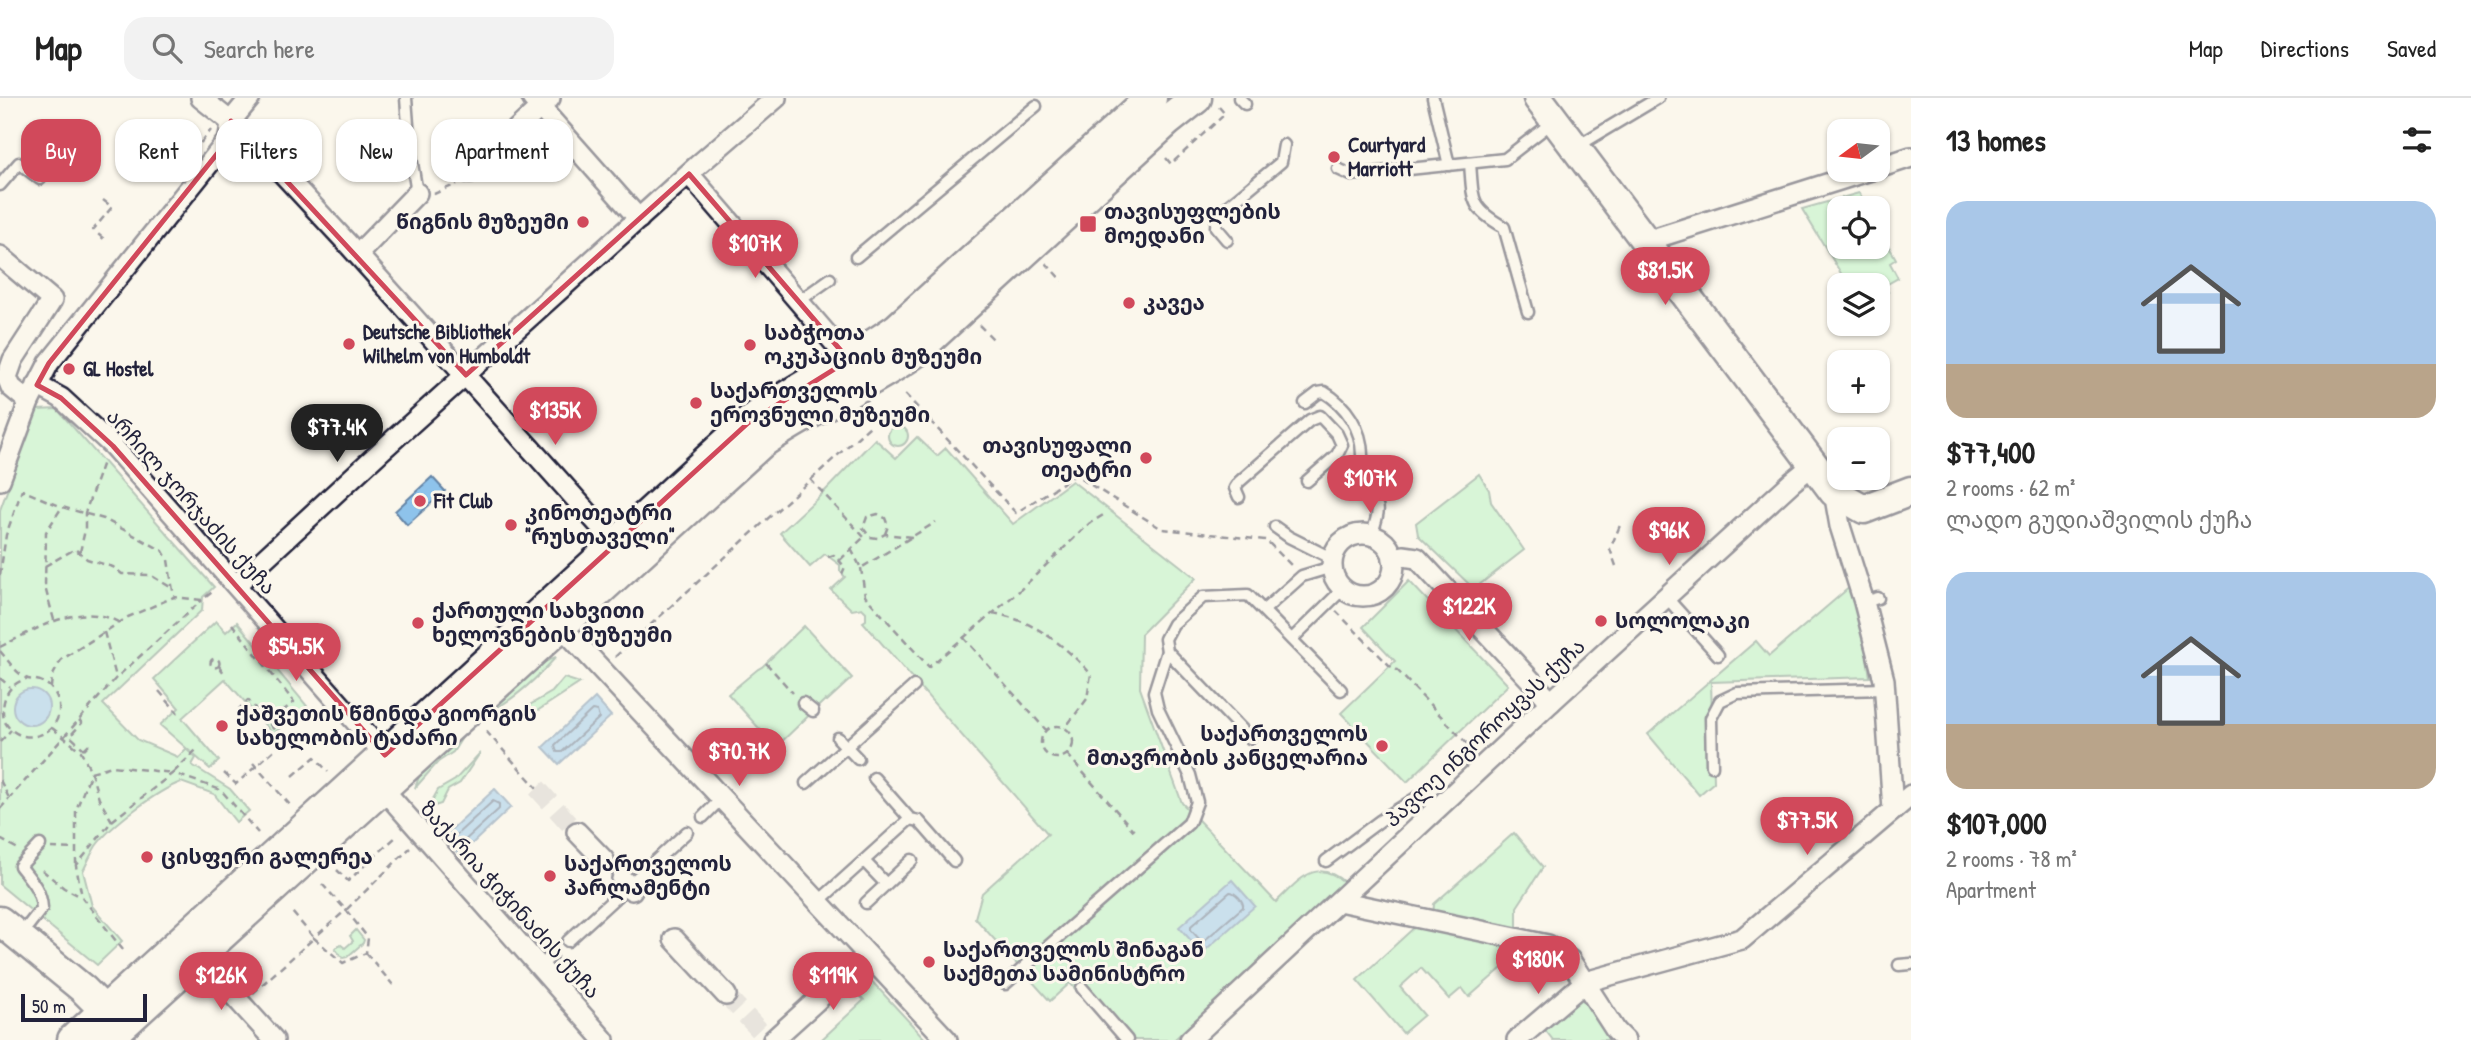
<!DOCTYPE html>
<html lang="en">
<head>
<meta charset="utf-8">
<style>
  :root { --surface:#fff; --page:#f2f2f2; --text:#222; --muted:#767676; --line:#e0e0e0; --accent:#d1495b }
  body { margin:0; font-family:"Patrick Hand","Noto Sans Georgian",sans-serif; background:var(--page); color:var(--text); height:100vh; display:flex; flex-direction:column; font-size:26px; white-space:nowrap }
  * { box-sizing:border-box; margin:0 }
  p { font-size:23px; color:var(--muted) }
  .icon { flex:none; width:38px; height:38px; fill:none; stroke:currentColor; stroke-width:2; stroke-linecap:round; stroke-linejoin:round }
  .map { position:relative; flex:1; overflow:hidden }
  .sheet { display:flex; flex-direction:column; background:var(--surface); width:560px }
  .sheet>* { flex:none }
  .banner { position:absolute; left:21px; top:21px; width:665px; height:63px; display:flex; gap:14px }
  .needle { width:46px; rotate:255deg }
  .buttons { position:absolute; left:1827px; top:21px; display:grid; gap:14px }
  .buttons a { display:grid; place-items:center; width:63px; height:63px; border-radius:14px; background:var(--surface); box-shadow:0 2px 5px #0004; font-size:35px }
  .scale { position:absolute; left:21px; bottom:18px; width:126px; box-sizing:border-box; padding-left:7px; border:4px solid #22223b; border-top:0; font-size:19px; line-height:24px; white-space:nowrap; color:#22223b; -webkit-text-stroke:5px #fbf7ec; paint-order:stroke }
  .price { position:absolute; translate:-50% -60px; padding:0 16px; border-radius:24px; background:var(--accent); color:#fff; font-size:23px; line-height:46px; filter:drop-shadow(0 2px 4px #0008) }
  .price::after { content:''; position:absolute; left:50%; top:42px; width:21px; height:16px; margin-left:-10px; background:inherit; clip-path:polygon(0 0,100% 0,50% 100%) }
  .price.current { background:#222; color:#fff }
  ul { padding:0; list-style:none }
  li { display:grid; align-content:center; gap:14px; height:371px; padding:0 35px }
  li span { display:grid; place-items:center; height:217px; border-radius:21px; color:#555 }
  li>.icon { margin-inline-start:auto }
  span .icon { width:126px; height:126px; fill:#fffc; stroke-width:1 }
  li b { font-size:30px }
  h2 { display:flex; justify-content:space-between; align-items:center; height:84px; padding:0 35px; font-size:30px }
  .pill { padding:0 24px; border-radius:21px; background:var(--surface); box-shadow:0 2px 5px #0004; font-size:24px; line-height:63px }
  .pill.current { background:var(--accent); color:#fff }
  header { display:flex; align-items:center; gap:42px; box-sizing:border-box; height:98px; padding:0 35px; background:var(--surface); border-bottom:2px solid var(--line) }
  header strong { font-size:33px }
  nav { display:flex; gap:38px; margin-inline-start:auto; font-size:24px }
  .search { width:490px; height:63px; background:var(--page); display:flex; align-items:center; gap:18px; box-sizing:border-box; padding:0 24px; border-radius:21px; color:var(--muted); font-size:26px }
  main { display:flex; flex:1; min-height:0 }
  .map>svg:first-child { display:block }
</style>
</head>
<body>
<header>
<strong>Map</strong>
<div class="search"><svg class="icon" aria-label="search" viewBox="0 0 24 24"><circle cx="10" cy="10" r="6"/><path d="M15 15l6 6"/></svg>Search here</div>
<nav><a>Map</a><a>Directions</a><a>Saved</a></nav>
</header>
<main>
<div class="map">
<svg width="1911" height="942" viewBox="0 0 1911 942">
  <rect width="100%" height="100%" fill="#fbf7ec"/>
  <filter id="ink" filterUnits="userSpaceOnUse"><feTurbulence type="fractalNoise" baseFrequency=".0143" numOctaves="2"/><feDisplacementMap in="SourceGraphic" scale="14" xChannelSelector="R" yChannelSelector="G"/><feConvolveMatrix kernelMatrix="1 2 1 2 8 2 1 2 1" color-interpolation-filters="sRGB"/></filter>
  <g filter="url(#ink)">
    <!-- green -->
    <g fill="#adf1bc" stroke="#688a7c" stroke-width="2">
      <polygon points="1859,95 1867,110 1839,110 1839,149 1878,149 1878,129 1896,161 1890,165 1898,180 1884,188 1888,194 1878,200 1878,187 1848,187 1802,111"/>
      <path d="M57,311L214,489L203,499L202,512L103,606L138,642L178,659L186,651L196,660L192,667L230,691L249,713L236,724L214,696L181,684C157,693 111,727 96,748C91,756 87,765 83,773L92,808L122,843L97,867L0,787V412L37,312Z"/>
      <circle cx="898" cy="338" r="10"/>
      <path d="M917,339L937,358L946,350L1013,426L1072,383L1196,480L1141,536L1140,590L1182,705L1276,804C1298,784 1315,758 1344,784L1174,942H1120L1070,885L1050,903L975,820L982,795L1048,736L863,524L866,522V514L862,510L852,512L831,492L845,479L840,473V467L825,456L810,469L780,435L823,395L875,341L896,360Z"/>
      <polygon points="1479,376 1489,392 1491,404 1524,452 1474,491 1418,437 1416,425"/>
      <polygon points="1409,483 1508,587 1407,684 1341,615 1395,563 1363,529"/>
      <polygon points="1851,488 1864,540 1870,579 1711,584 1714,684 1699,697 1648,636 1756,543 1769,558"/>
      <polygon points="216,523 226,534 237,524 307,608 273,636 225,581 182,620 219,663 210,671 160,627 179,610 154,581"/>
      <polygon points="804,528 852,580 827,603 825,602 776,649 728,596 758,571 762,569"/>
      <path d="M556,559C538,579 516,601 492,612C500,600 510,596 521,586C537,572 532,568 556,559Z"/>
      <polygon points="564,580 580,585 534,615 526,613 528,608 552,594"/>
      <polygon points="463,638 453,654 438,664 415,690 421,673 428,670 443,653"/>
      <polygon points="480,655 460,685 448,692 441,706 428,710 438,692 455,682"/>
      <polygon points="1514,735 1543,769 1517,809 1517,834 1433,819 1434,806"/>
      <polygon points="1418,826 1527,848 1469,899 1462,890 1449,901 1421,870 1400,889 1424,917 1403,935 1357,882"/>
      <polygon points="356,832 364,842 363,845 347,859 343,860 335,851 340,846 345,850 353,843 350,838"/>
      <polygon points="866,877 926,942 821,942 864,902 852,889"/>
      <polygon points="1581,896 1619,942 1553,942 1542,928"/>
    </g>
    <!-- water -->
    <g fill="#8ec3eb" stroke="#6383a5" stroke-width="2">
      <polygon points="432,379 445,393 407,427 395,413"/>
      <circle cx="31" cy="609" r="18"/>
      <polygon points="595,600 611,618 559,666 543,649"/>
      <polygon points="495,691 511,709 460,757 443,739"/>
      <polygon points="1232,782 1255,808 1202,855 1179,829"/>
    </g>
    <g fill="none" stroke-linecap="round" stroke-linejoin="round">
      <!-- shore -->
      <g stroke="#4d6281" stroke-width="2">
        <polygon points="592,612 597,613 599,620 562,654 557,654 555,647"/>
        <polygon points="493,703 499,706 499,711 462,745 458,745 454,741 455,738"/>
        <path d="M1230,794C1235,794 1244,803 1243,809L1205,842L1201,843L1191,832V828Z"/>
      </g>
      <!-- street-tunnel -->
      <g stroke="#d0ccc9" stroke-width="19" stroke-dasharray="19 10" stroke-linecap="butt">
        <polyline points="537,690 577,734"/>
        <polyline points="726,897 763,936"/>
      </g>
      <defs>
        <g id="lane">
          <polyline points="406,0 410,53 417,95"/>
          <polyline points="1239,0 1245,6"/>
          <polyline points="1433,0 1449,67"/>
          <polyline points="1576,49 1658,0"/>
          <path d="M1470,65C1473,102 1470,110 1504,129L1528,214"/>
          <polyline points="1338,71 1351,77 1505,61 1554,23"/>
          <polyline points="0,87 19,65 40,81 55,62"/>
          <polyline points="1227,142 1216,129 1217,117 1281,64 1284,47"/>
          <polyline points="856,159 1036,8"/>
          <polyline points="799,203 830,181"/>
          <path d="M1305,305L1318,295L1324,294C1346,307 1362,331 1362,357C1363,364 1360,372 1362,378C1371,412 1387,394 1371,438"/>
          <polyline points="1239,399 1235,390 1239,384 1310,322 1320,318 1337,336 1342,347 1337,357 1307,383"/>
          <polyline points="1275,429 1289,439 1333,461"/>
          <polyline points="1666,499 1718,557"/>
          <polyline points="1864,504 1878,500"/>
          <polyline points="1264,512 1302,478 1332,469"/>
          <polyline points="1292,541 1343,491"/>
          <polyline points="803,605 813,613"/>
          <polyline points="838,640 858,661"/>
          <polyline points="1250,640 1167,553 1165,541 1173,526 1203,499 1248,497 1341,592"/>
          <polyline points="1712,668 1711,620 1720,603 1737,595 1885,591"/>
          <polyline points="874,680 910,721"/>
          <polyline points="806,685 914,588"/>
          <polyline points="703,719 721,701"/>
          <polyline points="864,763 886,786"/>
          <polyline points="1326,763 1381,722 1416,700 1428,702 1438,710"/>
          <polyline points="818,804 910,721 919,723 954,763"/>
          <polyline points="866,805 912,762"/>
          <path d="M20,838L42,810C41,792 31,782 20,768L40,747"/>
          <polyline points="568,843 687,734"/>
          <polyline points="1899,867 1911,866"/>
          <polyline points="540,869 551,858"/>
          <polyline points="1005,886 1189,725 1197,704 1190,677 1158,611 1154,594 1167,553"/>
          <polyline points="1082,890 1127,942"/>
        </g>
        <g id="street">
          <polyline points="201,0 246,36 348,146 616,446"/>
          <polyline points="532,0 639,121"/>
          <polyline points="1878,70 1911,59"/>
          <polyline points="470,75 550,0"/>
          <polyline points="689,76 849,262"/>
          <polyline points="1646,143 1871,72"/>
          <polyline points="358,156 417,95"/>
          <polyline points="0,158 52,202 13,262 7,279 11,289 29,304"/>
          <polyline points="37,287 61,300 113,348 385,657"/>
          <polyline points="0,382 29,304 49,265 229,41 231,23 250,0"/>
          <polyline points="1834,394 1840,428 1864,504 1884,582 1893,712"/>
          <circle cx="1363" cy="467" r="31"/>
          <polyline points="1393,461 1403,458 1417,460 1551,604"/>
          <polyline points="236,487 381,353 697,68 776,0"/>
          <polyline points="561,528 947,942"/>
          <polyline points="383,691 604,942"/>
          <polyline points="577,734 604,762"/>
          <polyline points="622,781 632,792"/>
          <polyline points="1339,803 1548,847 1570,862 1616,933 1625,942"/>
          <polyline points="674,841 726,897"/>
          <polyline points="198,858 274,942"/>
          <polyline points="773,942 867,857"/>
          <polyline points="1190,942 1551,604 1792,384 1814,366"/>
          <polyline points="1517,942 1585,884 1742,841 1911,697"/>
        </g>
        <g id="secondary">
          <polyline points="1538,0 1834,394 1864,411 1911,393"/>
          <polyline points="0,823 83,891 104,912"/>
        </g>
        <g id="primary">
          <path d="M73,942L748,325C795,289 849,265 897,231L1151,0"/>
          <path d="M106,942L761,345C810,310 866,289 915,254L1167,23L1196,0"/>
        </g>
      </defs>
      <!-- lane casing -->
      <use href="#lane" stroke="#22223b" stroke-width="15"/>
      <!-- street casing -->
      <use href="#street" stroke="#22223b" stroke-width="24"/>
      <!-- secondary casing -->
      <use href="#secondary" stroke="#22223b" stroke-width="33"/>
      <!-- primary casing -->
      <use href="#primary" stroke="#22223b" stroke-width="35"/>
      <!-- path -->
      <g stroke="#22223b" stroke-width="2.5" stroke-dasharray="7 5" stroke-linecap="butt">
        <polyline points="1166,60 1171,66 1225,16 1219,9"/>
        <polyline points="64,70 73,76"/>
        <polyline points="178,73 211,32"/>
        <polyline points="434,96 457,86"/>
        <polyline points="103,102 112,109 93,132 105,142"/>
        <polyline points="1046,165 1062,183"/>
        <polyline points="979,227 994,242"/>
        <polyline points="905,296 1016,415 1075,377 1162,431 1266,442 1293,469"/>
        <polyline points="810,381 864,439"/>
        <polyline points="885,436 888,428 885,420 878,416 867,419 863,430 870,439 878,440 885,436 912,439"/>
        <polyline points="851,451 861,470 936,424"/>
        <polyline points="80,454 85,432 85,415 103,364"/>
        <polyline points="828,459 834,457 845,469 842,476"/>
        <polyline points="840,462 863,440"/>
        <polyline points="45,468 75,451 87,461 113,469 122,476 150,477 172,490"/>
        <polyline points="1616,468 1610,451 1621,425"/>
        <polyline points="861,470 865,498 929,569 1018,494 1090,425 1105,416"/>
        <polyline points="0,477 6,437 22,392 62,409"/>
        <polyline points="1336,513 1390,568 1397,572 1474,653"/>
        <path d="M992,515C1034,522 1063,546 1091,576L1087,601L1065,630"/>
        <polyline points="54,522 45,489 46,434 62,409 104,421 163,453 168,462 174,499"/>
        <polyline points="232,526 294,604 268,625"/>
        <polyline points="104,534 116,579"/>
        <polyline points="963,539 1046,632"/>
        <path d="M0,549C37,531 80,502 120,525"/>
        <path d="M0,553C7,561 16,575 26,580C28,582 33,581 36,582C50,584 61,599 59,614C55,642 16,648 4,622C0,603 8,586 26,581"/>
        <polyline points="615,559 870,328"/>
        <circle cx="215" cy="565" r="4.5"/>
        <polyline points="766,565 793,595"/>
        <polyline points="219,568 224,575"/>
        <polyline points="0,580 10,589"/>
        <polyline points="51,589 52,579 61,562 128,519 174,499 202,502 215,492"/>
        <polyline points="159,593 178,615"/>
        <polyline points="79,622 82,625 70,638 84,651"/>
        <circle cx="1057" cy="644" r="16"/>
        <polyline points="52,630 81,653 91,674 99,701 112,723"/>
        <polyline points="486,633 537,690"/>
        <polyline points="0,644 11,632"/>
        <polyline points="84,651 92,643"/>
        <polyline points="1067,656 1134,733"/>
        <polyline points="253,665 291,708"/>
        <polyline points="91,674 112,668 173,675 198,650"/>
        <polyline points="224,675 236,686 284,643 248,602 239,611"/>
        <polyline points="293,678 315,659 328,674"/>
        <polyline points="0,682 9,700"/>
        <polyline points="0,711 116,580 202,502"/>
        <polyline points="0,741 18,751"/>
        <polyline points="51,750 75,751"/>
        <polyline points="76,768 76,712 91,674"/>
        <polyline points="42,772 64,790 82,799"/>
        <polyline points="337,772 348,783 398,737"/>
        <polyline points="322,786 346,812 410,750"/>
        <polygon points="346,812 368,840 366,855 343,865 314,840"/>
        <polyline points="123,852 82,799 76,768 112,723 173,675 221,692 258,735"/>
        <polyline points="366,855 393,887"/>
        <polyline points="253,895 314,840 292,814"/>
      </g>
      <!-- lane -->
      <use href="#lane" stroke="#fbf7ec" stroke-width="10"/>
      <!-- street -->
      <use href="#street" stroke="#fbf7ec" stroke-width="19"/>
      <!-- secondary -->
      <use href="#secondary" stroke="#fbf7ec" stroke-width="28"/>
      <!-- primary -->
      <use href="#primary" stroke="#fbf7ec" stroke-width="30"/>
      <!-- path-bridge -->
      <g stroke="#22223b" stroke-width="2.5" stroke-dasharray="7 5" stroke-linecap="butt">
        <polyline points="189,54 201,62"/>
        <polyline points="173,74 185,83"/>
      </g>
    </g>
  </g>
  <!-- marked area -->
  <path d="M0 0H1911V942H0ZM231,23L466,277L689,76L849,262L748,325L385,657L113,348L61,300L37,287L49,265L229,41Z" fill="#fbf7ec" fill-opacity=".55" fill-rule="evenodd"/>
  <path fill="none" stroke="#d1495b" stroke-width="5" stroke-linejoin="round" d="M231,23L466,277L689,76L849,262L748,325L385,657L113,348L61,300L37,287L49,265L229,41Z"/>
  <!-- markers -->
  <g fill="#d1495b" stroke="#fbf7ec" stroke-width="2.5">
    <circle cx="1334" cy="59" r="7"/>
    <circle cx="583" cy="124" r="7"/>
    <rect x="1079" y="117" width="18" height="18" rx="3.5"/>
    <circle cx="1129" cy="205" r="7"/>
    <circle cx="349" cy="246" r="7"/>
    <circle cx="750" cy="247" r="7"/>
    <circle cx="69" cy="271" r="7"/>
    <circle cx="696" cy="305" r="7"/>
    <circle cx="1146" cy="360" r="7"/>
    <circle cx="420" cy="403" r="7"/>
    <circle cx="511" cy="427" r="7"/>
    <circle cx="1601" cy="523" r="7"/>
    <circle cx="418" cy="525" r="7"/>
    <circle cx="222" cy="628" r="7"/>
    <circle cx="1382" cy="648" r="7"/>
    <circle cx="147" cy="759" r="7"/>
    <circle cx="550" cy="778" r="7"/>
    <circle cx="929" cy="864" r="7"/>
  </g>
  <g text-anchor="middle" stroke-width="6" stroke-linejoin="round" paint-order="stroke">
    <!-- poi labels -->
    <g font-size="21" font-weight="bold" fill="#22223b" stroke="#fbf7ec" text-anchor="start">
      <text x="1348" y="54">Courtyard<tspan x="1348" dy="24">Marriott</tspan></text>
      <text x="1104" y="121">თავისუფლების<tspan x="1104" dy="24">მოედანი</tspan></text>
      <text x="569" y="131" text-anchor="end">წიგნის მუზეუმი</text>
      <text x="1143" y="212">კავეა</text>
      <text x="363" y="241">Deutsche Bibliothek<tspan x="363" dy="24">Wilhelm von Humboldt</tspan></text>
      <text x="764" y="242">საბჭოთა<tspan x="764" dy="24">ოკუპაციის მუზეუმი</tspan></text>
      <text x="83" y="278">GL Hostel</text>
      <text x="710" y="300">საქართველოს<tspan x="710" dy="24">ეროვნული მუზეუმი</tspan></text>
      <text x="1132" y="355" text-anchor="end">თავისუფალი<tspan x="1132" dy="24">თეატრი</tspan></text>
      <text x="434" y="410">Fit Club</text>
      <text x="525" y="422">კინოთეატრი<tspan x="525" dy="24">"რუსთაველი"</tspan></text>
      <text x="432" y="520">ქართული სახვითი<tspan x="432" dy="24">ხელოვნების მუზეუმი</tspan></text>
      <text x="1615" y="530">სოლოლაკი</text>
      <text x="236" y="623">ქაშვეთის წმინდა გიორგის<tspan x="236" dy="24">სახელობის ტაძარი</tspan></text>
      <text x="1368" y="643" text-anchor="end">საქართველოს<tspan x="1368" dy="24">მთავრობის კანცელარია</tspan></text>
      <text x="161" y="766">ცისფერი გალერეა</text>
      <text x="564" y="773">საქართველოს<tspan x="564" dy="24">პარლამენტი</tspan></text>
      <text x="943" y="859">საქართველოს შინაგან<tspan x="943" dy="24">საქმეთა სამინისტრო</tspan></text>
    </g>
    <!-- street labels -->
    <g font-size="21" fill="#22223b" stroke="#fbf7ec">
      <text transform="translate(191 404) rotate(48)" y="7">არჩილ ჯორჯაძის ქუჩა</text>
      <text transform="translate(1485 635) rotate(-43)" y="7">პავლე ინგოროყვას ქუჩა</text>
      <text transform="translate(510 802) rotate(48)" y="7">ზაქარია ჭიჭინაძის ქუჩა</text>
    </g>
  </g>
</svg>
<div class="buttons">
<a><svg class="needle" viewBox="-14 -14 28 28"><path d="M0-13l5 13h-10z" fill="#e53935"/><path d="M0 13l5-13h-10z" fill="#767676"/></svg></a>
<a><svg class="icon" aria-label="locate" viewBox="0 0 24 24"><circle cx="12" cy="12" r="6"/><path d="M12 2v4M12 18v4M2 12h4M18 12h4"/></svg></a>
<a><svg class="icon" aria-label="layers" viewBox="0 0 24 24"><path d="M12 4l9 5-9 5-9-5zM3 14l9 5 9-5"/></svg></a>
<a>+</a>
<a>−</a>
</div>
<div class="scale">50 m</div>
<b class="price" style="left:755px;top:182px">$107K</b>
<b class="price" style="left:1665px;top:209px">$81.5K</b>
<b class="price" style="left:555px;top:349px">$135K</b>
<b class="price current" style="left:337px;top:366px">$77.4K</b>
<b class="price" style="left:1370px;top:417px">$107K</b>
<b class="price" style="left:1669px;top:469px">$96K</b>
<b class="price" style="left:1469px;top:545px">$122K</b>
<b class="price" style="left:296px;top:585px">$54.5K</b>
<b class="price" style="left:739px;top:690px">$70.7K</b>
<b class="price" style="left:1807px;top:759px">$77.5K</b>
<b class="price" style="left:1538px;top:898px">$180K</b>
<b class="price" style="left:221px;top:914px">$126K</b>
<b class="price" style="left:833px;top:914px">$119K</b>
<div class="banner">
<a class="pill current">Buy</a>
<a class="pill">Rent</a>
<a class="pill">Filters</a>
<a class="pill">New</a>
<a class="pill">Apartment</a>
</div>
</div>
<section class="sheet">
<h2>13 homes<svg class="icon" aria-label="filters" viewBox="0 0 24 24"><path d="M4 7h16M4 17h16"/><circle cx="9" cy="7" r="2"/><circle cx="15" cy="17" r="2"/></svg></h2>
<ul>
<li><span style="background:linear-gradient(#a9c7e8 75%,#b9a48a 0)"><svg class="icon" aria-label="home" viewBox="0 0 24 24"><path d="M3 11l9-7 9 7M6 9v11h12V9"/></svg></span><div><b>$77,400</b><p>2 rooms · 62 m²</p><p>ლადო გუდიაშვილის ქუჩა</p></div></li>
<li><span style="background:linear-gradient(#a9c7e8 70%,#b9a48a 0)"><svg class="icon" aria-label="home" viewBox="0 0 24 24"><path d="M3 11l9-7 9 7M6 9v11h12V9"/></svg></span><div><b>$107,000</b><p>2 rooms · 78 m²</p><p>Apartment</p></div></li>
</ul>
</section>
</main>
</body>
</html>
